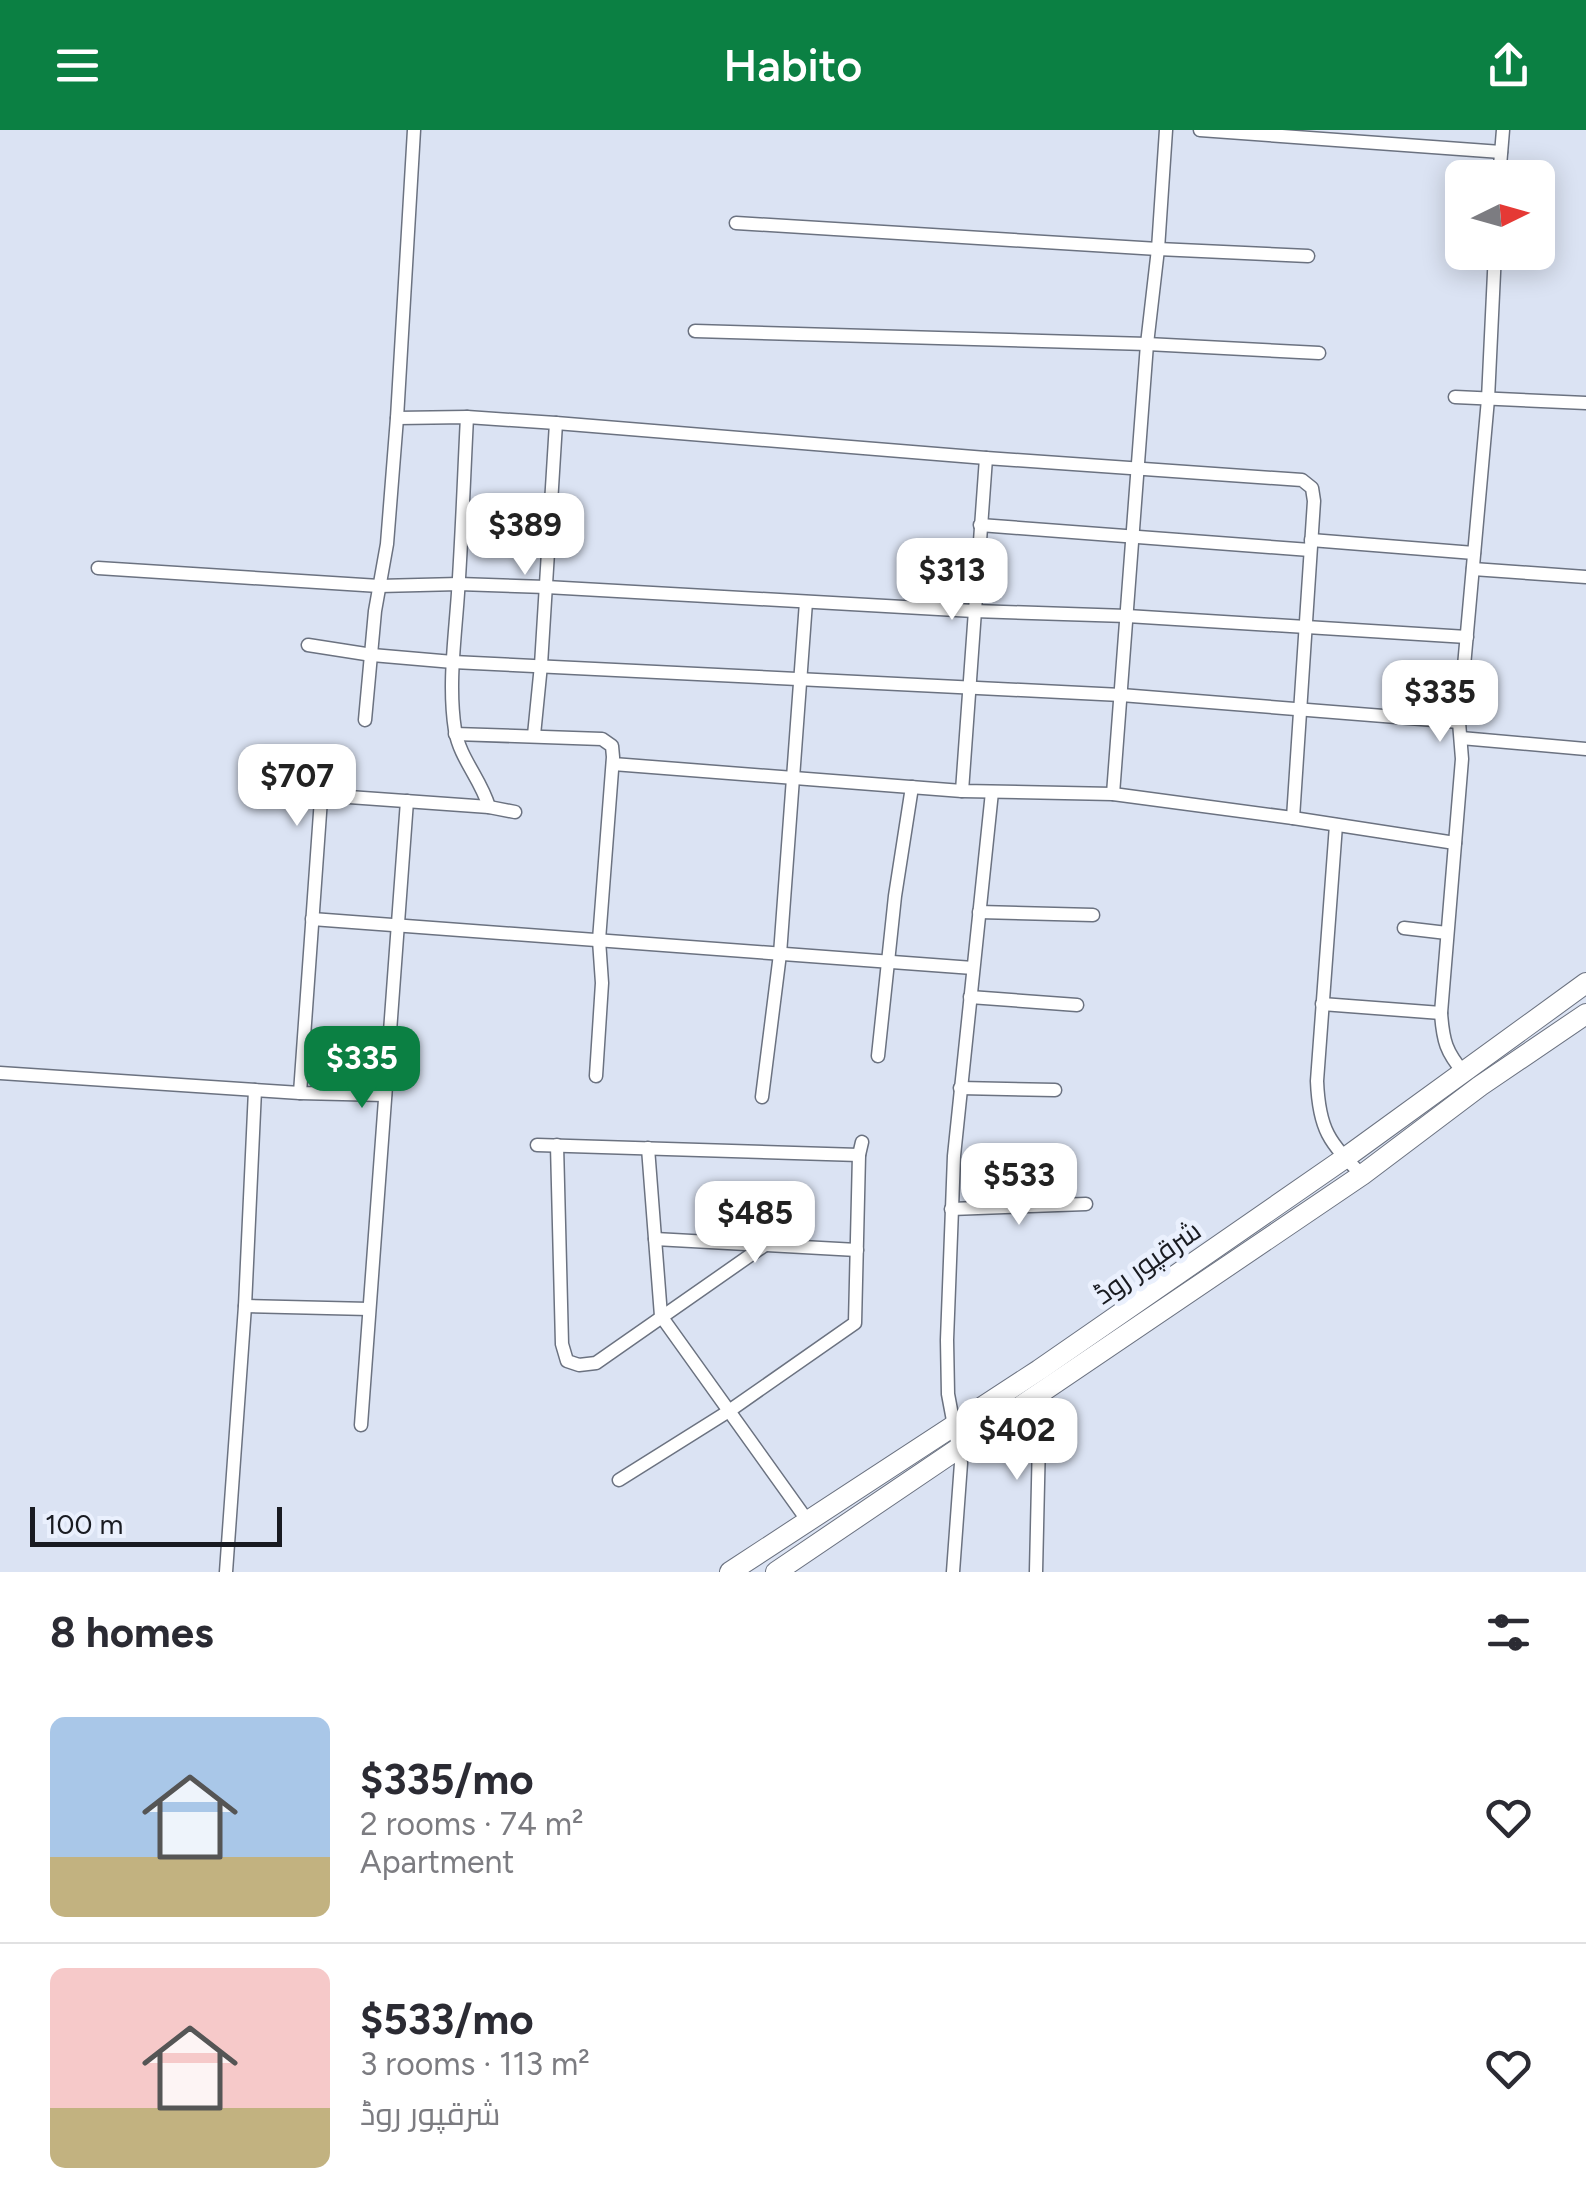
<!DOCTYPE html>
<html lang="en">
<head>
<meta charset="utf-8">
<style>
  :root { --surface:#fff; --page:#f7f7f7; --text:#2b2b33; --muted:#7c7c81; --line:#e1e1e2; --accent:#0b8043 }
  body { margin:0; font-family:Figtree,Cairo,sans-serif; background:var(--page); color:var(--text); height:100vh; display:flex; flex-direction:column; font-size:38px; white-space:nowrap }
  * { box-sizing:border-box; margin:0 }
  p { font-size:32px; color:var(--muted) }
  .icon { flex:none; width:55px; height:55px; fill:none; stroke:currentColor; stroke-width:2; stroke-linecap:round; stroke-linejoin:round }
  .map { position:relative; height:1442px; overflow:hidden }
  .panel { display:flex; flex-direction:column; background:var(--surface); flex:1 }
  .panel>* { flex:none }
  .needle { width:65px; rotate:85deg }
  .controls { position:absolute; left:1445px; top:30px; display:grid; gap:20px }
  .controls a { display:grid; place-items:center; width:110px; height:110px; border-radius:15px; background:var(--surface); box-shadow:0 5px 25px #0003; font-size:50px }
  .scale { position:absolute; left:30px; bottom:25px; width:252px; box-sizing:border-box; padding-left:10px; border:5px solid #191b21; border-top:0; font-size:28px; line-height:35px; white-space:nowrap; color:#191b21; -webkit-text-stroke:8px #eaf0fd; paint-order:stroke }
  .price { position:absolute; translate:-50% -85px; padding:0 22px; border-radius:20px; background:#fff; color:#222; font-size:32px; line-height:65px; filter:drop-shadow(0 2px 5px #0008) }
  .price::after { content:''; position:absolute; left:50%; top:60px; width:30px; height:22px; margin-left:-15px; background:inherit; clip-path:polygon(0 0,100% 0,50% 100%) }
  .price.on { background:var(--accent); color:#fff }
  ul { padding:0; list-style:none }
  li { display:flex; align-items:center; gap:30px; height:250px; padding:0 50px }
  li+li { border-top:2px solid var(--line) }
  li span { display:grid; place-items:center; flex:none; width:280px; height:200px; border-radius:15px; color:#555 }
  li>.icon { margin-inline-start:auto }
  span .icon { width:120px; height:120px; fill:#fffc; stroke-width:1 }
  li b { font-size:42px }
  h2 { display:flex; justify-content:space-between; align-items:center; height:120px; padding:0 50px; font-size:42px }
  header { display:flex; justify-content:space-between; align-items:center; height:130px; padding:0 50px; background:var(--accent); color:#fff; font-size:45px; font-weight:600 }
  .map>svg:first-child { display:block }
</style>
</head>
<body>
<header><svg class="icon" aria-label="menu" viewBox="0 0 24 24"><path d="M4 6h16M4 12h16M4 18h16"/></svg>Habito<svg class="icon" aria-label="share" viewBox="0 0 24 24"><path d="M12 15V3M7 8l5-5 5 5M5 13v7h14v-7"/></svg></header>
<div class="map">
<svg width="1586" height="1442" viewBox="0 0 1586 1442">
  <rect width="100%" height="100%" fill="#dbe3f3"/>
  <g fill="none" stroke-linecap="round" stroke-linejoin="round">
    <defs>
      <g id="minor">
        <polyline points="1200,0 1501,22"/>
        <polyline points="1499,48 1503,0"/>
        <polyline points="736,93 1158,119 1308,126"/>
        <polyline points="695,201 1147,214 1319,223"/>
        <polyline points="1455,267 1586,273"/>
        <path d="M467,287C464,346 462,405 458,463C455,508 448,556 455,600C460,629 481,649 489,677"/>
        <polyline points="397,288 467,287 556,293 986,328 1302,350 1312,358 1314,371 1293,688"/>
        <polyline points="980,395 1310,420"/>
        <polyline points="1311,410 1474,423"/>
        <polyline points="98,438 379,456 459,454 546,457 974,481 1127,486 1467,507"/>
        <polyline points="1473,439 1586,447"/>
        <polyline points="308,515 372,525 453,532 1121,565 1459,592"/>
        <polyline points="365,590 375,481 387,414 397,288 414,0"/>
        <polyline points="455,604 602,609 612,616 613,627 599,810 602,853 596,946"/>
        <polyline points="534,605 541,535 556,293"/>
        <polyline points="1461,608 1586,619"/>
        <polyline points="613,634 962,661 1113,664 1293,688 1455,713"/>
        <polyline points="962,661 986,328"/>
        <polyline points="1113,664 1147,214 1158,119 1166,0"/>
        <path d="M1336,695L1317,951C1319,1000 1329,1012 1362,1045"/>
        <polyline points="979,782 1093,785"/>
        <polyline points="312,789 973,838"/>
        <polyline points="1404,798 1447,803"/>
        <polyline points="970,867 1077,875"/>
        <polyline points="1322,874 1441,883"/>
        <polyline points="878,926 895,766 912,657"/>
        <polyline points="0,943 300,963 385,965"/>
        <path d="M1464,943C1446,922 1443,911 1441,883L1462,629L1459,592L1488,269L1495,122"/>
        <polyline points="960,958 1055,960"/>
        <polyline points="300,963 321,669 335,666 489,677 515,682"/>
        <polyline points="762,967 780,824 806,472"/>
        <polyline points="537,1015 859,1025"/>
        <polyline points="557,1015 562,1214 567,1231 579,1235 596,1233 765,1115"/>
        <polyline points="648,1018 661,1186 807,1390"/>
        <polyline points="951,1079 1086,1074"/>
        <polyline points="655,1109 857,1120"/>
        <polyline points="245,1176 369,1179"/>
        <polyline points="361,1295 407,671"/>
        <polyline points="619,1350 729,1281 855,1193 859,1025 862,1012"/>
        <polyline points="226,1442 245,1176 255,960"/>
        <polyline points="953,1442 961,1333 948,1264 947,1210 954,1026 992,662"/>
        <polyline points="1036,1442 1040,1265"/>
      </g>
      <g id="primary">
        <polyline points="730,1442 1039,1240 1345,1028 1586,853"/>
        <polyline points="776,1442 1362,1045 1480,956 1586,884"/>
      </g>
    </defs>
    <!-- minor casing -->
    <use href="#minor" stroke="#6b7280" stroke-width="15"/>
    <!-- primary casing -->
    <use href="#primary" stroke="#6b7280" stroke-width="22"/>
    <!-- minor -->
    <use href="#minor" stroke="#fff" stroke-width="12"/>
    <!-- primary -->
    <use href="#primary" stroke="#fff" stroke-width="20"/>
  </g>
  <g text-anchor="middle" stroke-width="10" stroke-linejoin="round" paint-order="stroke">
    <!-- street labels -->
    <g font-size="28" fill="#191b21" stroke="#eaf0fd">
      <text transform="translate(1147 1132) rotate(-35)" y="10">شرقپور روڈ</text>
    </g>
  </g>
</svg>
<div class="controls">
<a><svg class="needle" viewBox="-14 -14 28 28"><path d="M0-13l5 13h-10z" fill="#e53935"/><path d="M0 13l5-13h-10z" fill="#7c7c81"/></svg></a>
</div>
<div class="scale">100 m</div>
<b class="price" style="left:525px;top:448px">$389</b>
<b class="price" style="left:952px;top:493px">$313</b>
<b class="price" style="left:1440px;top:615px">$335</b>
<b class="price" style="left:297px;top:699px">$707</b>
<b class="price on" style="left:362px;top:981px">$335</b>
<b class="price" style="left:1019px;top:1098px">$533</b>
<b class="price" style="left:755px;top:1136px">$485</b>
<b class="price" style="left:1017px;top:1353px">$402</b>
</div>
<section class="panel">
<h2>8 homes<svg class="icon" aria-label="filters" viewBox="0 0 24 24"><path d="M4 7h16M4 17h16"/><circle cx="9" cy="7" r="2"/><circle cx="15" cy="17" r="2"/></svg></h2>
<ul>
<li><span style="background:linear-gradient(#a9c7e8 70%,#c2b280 0)"><svg class="icon" aria-label="home" viewBox="0 0 24 24"><path d="M3 11l9-7 9 7M6 9v11h12V9"/></svg></span><div><b>$335/mo</b><p>2 rooms · 74 m²</p><p>Apartment</p></div><svg class="icon" aria-label="heart" viewBox="0 0 24 24"><path d="M12 20l-8-8c-3-5 5-10 8-4 3-6 11-1 8 4z"/></svg></li>
<li><span style="background:linear-gradient(#f6c9c9 70%,#c2b280 0)"><svg class="icon" aria-label="home" viewBox="0 0 24 24"><path d="M3 11l9-7 9 7M6 9v11h12V9"/></svg></span><div><b>$533/mo</b><p>3 rooms · 113 m²</p><p>شرقپور روڈ</p></div><svg class="icon" aria-label="heart" viewBox="0 0 24 24"><path d="M12 20l-8-8c-3-5 5-10 8-4 3-6 11-1 8 4z"/></svg></li>
</ul>
</section>
</body>
</html>
